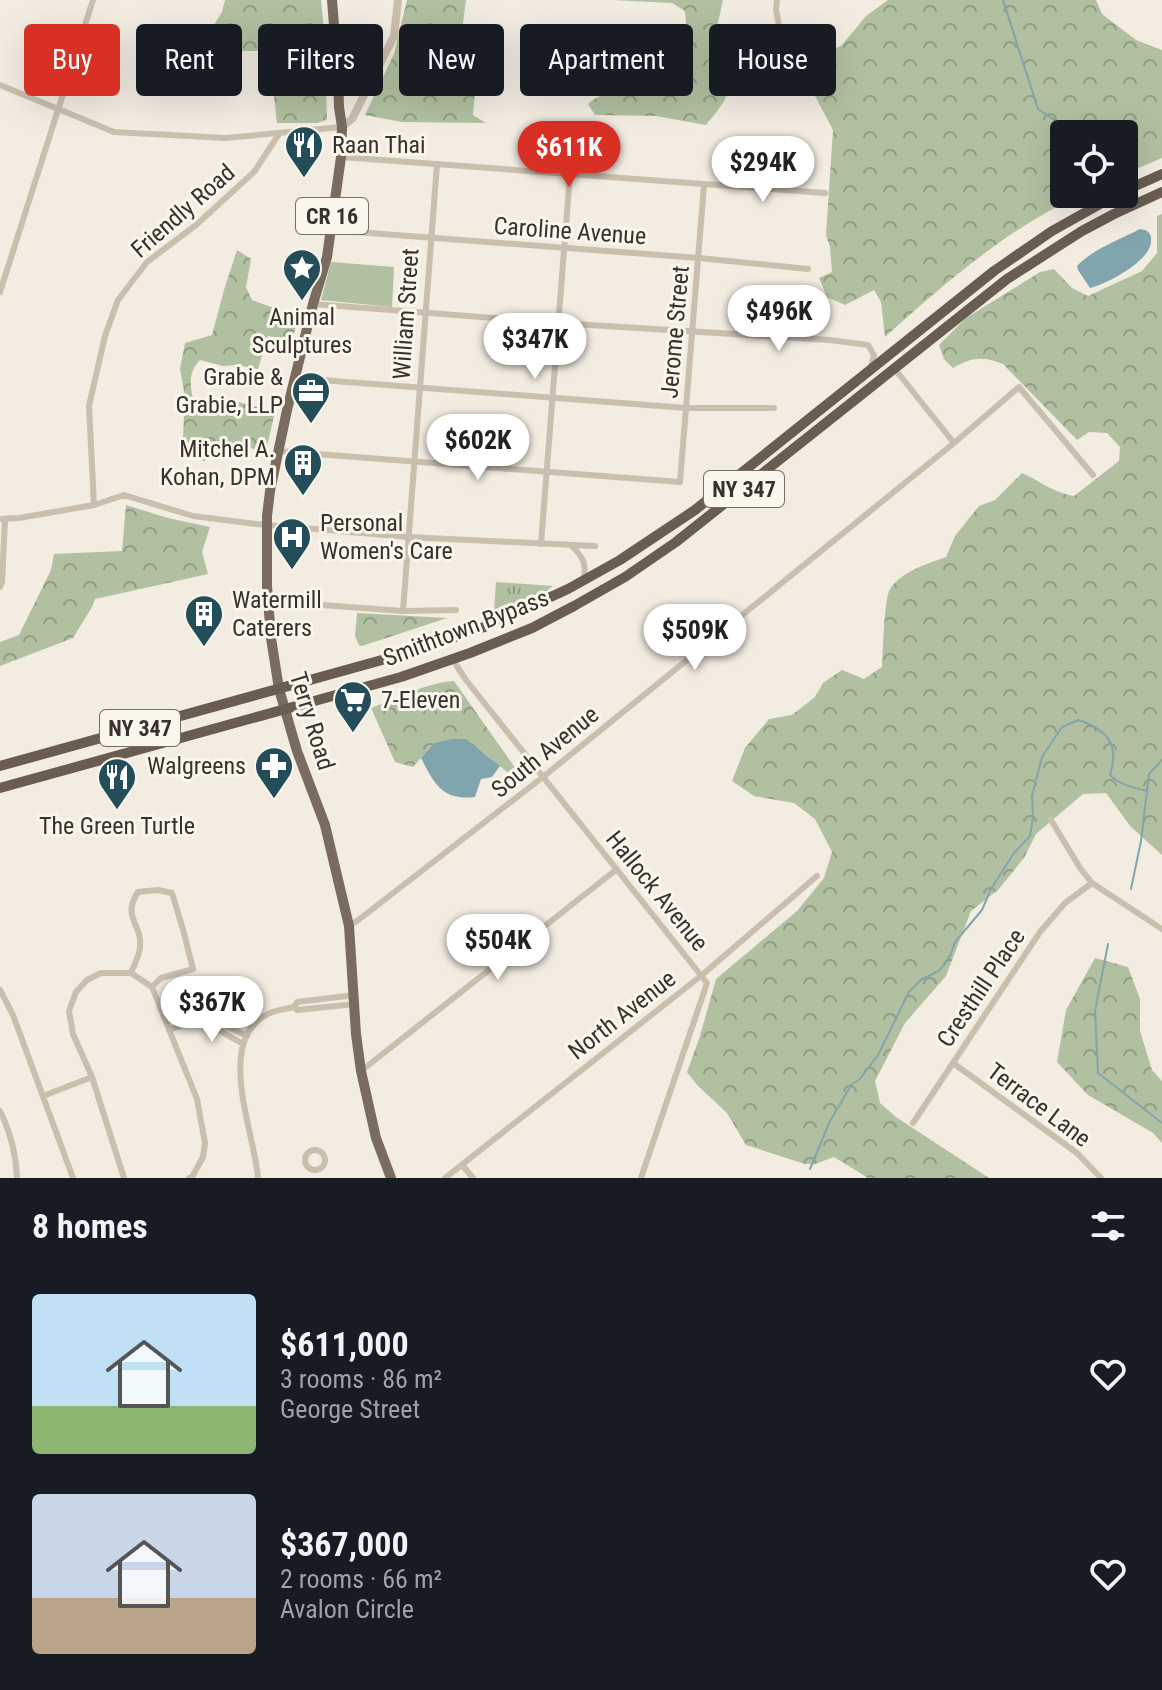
<!DOCTYPE html>
<html lang="en">
<head>
<meta charset="utf-8">
<style>
  :root { --surface:#171b24; --page:#242831; --text:#f1f3f6; --muted:#9ea1a6; --accent:#d93025 }
  body { margin:0; font-family:"Roboto Condensed",sans-serif; background:var(--page); color:var(--text); height:100vh; display:flex; flex-direction:column; font-size:30px; white-space:nowrap }
  * { box-sizing:border-box; margin:0 }
  p { font-size:26px; color:var(--muted) }
  .icon { flex:none; width:44px; height:44px; fill:none; stroke:currentColor; stroke-width:2; stroke-linecap:round; stroke-linejoin:round }
  .map { position:relative; height:1178px; overflow:hidden }
  .details { display:flex; flex-direction:column; background:var(--surface); flex:1 }
  .details>* { flex:none }
  .top-card { position:absolute; left:24px; top:24px; width:1114px; height:72px; display:flex; gap:16px }
  .fabs { position:absolute; left:1050px; top:120px; display:grid; gap:16px }
  .fabs a { display:grid; place-items:center; width:88px; height:88px; border-radius:8px; background:var(--surface); box-shadow:0 8px 32px #0002; font-size:40px }
  .price { position:absolute; translate:-50% -68px; padding:0 18px; border-radius:28px; background:#fff; color:#222; font-size:26px; line-height:52px; filter:drop-shadow(0 2px 4px #0008) }
  .price::after { content:''; position:absolute; left:50%; top:48px; width:24px; height:18px; margin-left:-12px; background:inherit; clip-path:polygon(0 0,100% 0,50% 100%) }
  .price.selected { background:var(--accent); color:#fff }
  ul { padding:0; list-style:none }
  li { display:flex; align-items:center; gap:24px; height:200px; padding:0 32px }
  li span { display:grid; place-items:center; flex:none; width:224px; height:160px; border-radius:8px; color:#555 }
  li>.icon { margin-inline-start:auto }
  span .icon { width:96px; height:96px; fill:#fffc; stroke-width:1 }
  li b { font-size:34px }
  h2 { display:flex; justify-content:space-between; align-items:center; height:96px; padding:0 32px; font-size:34px }
  .tag { padding:0 28px; border-radius:8px; background:var(--surface); box-shadow:0 8px 32px #0002; font-size:28px; line-height:72px }
  .tag.selected { background:var(--accent); color:#fff }
  .map>svg:first-child { display:block }
</style>
</head>
<body>
<div class="map">
<svg width="1162" height="1178" viewBox="0 0 1162 1178">
  <defs>
    <pattern id="grass-tufts" width="24" height="20" patternUnits="userSpaceOnUse" patternTransform="scale(2)"><rect width="24" height="20" fill="#b1c0a1"/><path d="M3 7l-1-3M5 7V3M7 7l1-3M15 17l-1-3M17 17v-4M19 17l1-3" fill="none" stroke="#919d83"/></pattern>
    <pattern id="forest-crowns" width="20" height="18" patternUnits="userSpaceOnUse" patternTransform="scale(2)"><rect width="20" height="18" fill="#b1c0a1"/><path d="M2 6a3 3 0 1 1 6 0M12 15a3 3 0 1 1 6 0" fill="none" stroke="#919d83"/></pattern>
  </defs>
  <rect width="100%" height="100%" fill="#f2ece1"/>
  <!-- grass -->
  <polygon fill="url(#grass-tufts)" points="496,582 553,586 546,591 494,611"/>
  <!-- forest -->
  <g fill="url(#forest-crowns)">
    <polygon points="225,0 321,0 325,41 327,120 317,123 277,123 269,51 206,51 202,44 222,12"/>
    <polygon points="407,0 466,0 457,70 457,83 475,93 473,115 486,123 402,122 365,115 394,54"/>
    <path d="M612,0H723L710,59L731,73C730,99 721,106 706,125L656,116L595,115L588,104C603,90 625,91 644,93L664,77L687,36L685,11L672,3Z"/>
    <path d="M888,0H1096L1102,14L1136,40L1162,50V158L1124,174V134H1064V194H1082C1007,229 946,282 885,337L881,302L874,290L845,305L827,297L819,278L832,272L830,247L826,235L833,130L815,96V75L820,57L842,45L866,16Z"/>
    <path d="M1162,214V855L1131,827L1106,793L1083,794L1036,834L1024,858L998,890L971,911L946,976L905,1023L875,1081L880,1103L896,1117L989,1178H868L834,1157L815,1164H805L746,1145L727,1113L697,1085L687,1072L700,1036L716,979L797,911L824,878L832,852L815,819L794,803L754,796L732,781L745,748L769,719L792,715L815,697L823,683L842,670L864,679L882,667C883,652 884,599 890,589C902,571 927,564 946,557L955,536L979,506L995,500L1022,473C1042,482 1052,492 1074,496L1119,461L1120,447L1107,433L1089,432L1077,440L1003,364C983,356 972,357 953,368L944,359L939,345L966,318L1040,272L1054,269L1072,288L1088,296L1142,271L1157,253V216Z"/>
    <path d="M237,250L251,259L246,287L252,300L299,317L292,340L268,336L258,369L237,365L223,366L200,360C186,374 191,390 195,408L212,413L238,402L275,412L266,451L217,443L204,462L183,437L185,397L180,369L185,343L212,335L224,290Z"/>
    <polygon points="126,505 168,518 210,527 202,552 208,574 95,599 92,607 73,638 0,666 0,642 19,635 51,570 54,554 122,551"/>
    <polygon points="357,613 447,618 362,646 359,645 355,636"/>
    <path d="M454,681L516,769L507,772L483,752L434,743L413,767L395,762L371,708C400,698 424,683 454,681Z"/>
    <polygon points="1095,958 1128,967 1140,999 1140,1031 1152,1070 1162,1081 1162,1143 1153,1133 1088,1095 1057,1062 1066,1010"/>
  </g>
  <!-- park -->
  <polygon fill="#b1c0a1" points="331,262 394,267 392,307 321,300"/>
  <!-- water -->
  <g fill="#81a5ad">
    <path d="M1140,229C1148,230 1152,233 1151,242C1150,261 1107,284 1090,288L1078,270L1077,266C1093,249 1119,240 1140,229Z"/>
    <path d="M452,739H466L500,766L492,777L481,779L475,797C442,801 434,783 421,758L434,743Z"/>
  </g>
  <g fill="none" stroke-linecap="round" stroke-linejoin="round">
    <!-- stream -->
    <g stroke="#81a5ad" stroke-width="2">
      <polyline points="1003,0 1038,109 1075,134"/>
      <polyline points="1131,889 1141,841 1149,774 1162,760"/>
      <polyline points="1108,944 1095,1011 1098,1073 1162,1123"/>
      <path d="M810,1169L830,1121L852,1084L859,1080L878,1055L909,992L921,980L940,970L951,954L955,942L982,910L991,889L1014,853L1030,836L1033,817L1032,796L1042,757L1062,727L1079,720C1107,730 1120,744 1110,775C1120,785 1134,788 1148,791"/>
    </g>
    <!-- minor -->
    <g stroke="#cabead" stroke-width="6">
      <polyline points="777,0 776,10 779,25 795,72 794,92"/>
      <polyline points="0,85 114,132 226,138 342,127"/>
      <polyline points="341,157 825,193"/>
      <polyline points="330,230 699,258 808,269"/>
      <polyline points="0,292 93,0"/>
      <polyline points="313,304 558,323 830,340 868,345 874,355 871,367"/>
      <polyline points="894,368 954,443"/>
      <polyline points="295,378 686,408 774,408"/>
      <polyline points="278,451 680,482 704,185"/>
      <polyline points="94,505 89,406 105,336 118,300 147,262 196,225 254,172 279,134"/>
      <polyline points="0,519 19,518 94,505 124,495 193,516 256,524 408,537 595,546"/>
      <polyline points="541,544 570,174"/>
      <path d="M572,546C584,558 587,565 583,581"/>
      <polyline points="0,587 2,582 5,520"/>
      <polyline points="268,601 403,611 456,610"/>
      <polyline points="403,611 437,164"/>
      <polyline points="453,660 466,680 707,983 641,1178"/>
      <polyline points="1051,820 1080,868 1092,883 1162,929"/>
      <polyline points="349,926 357,921 543,777 954,443 1019,387 1093,475"/>
      <path d="M131,973C134,965 139,956 140,948C143,924 121,918 138,892L158,890L172,893L184,933L193,969L161,978L152,987"/>
      <polyline points="0,990 13,1015 73,1178"/>
      <polyline points="294,1007 297,1010 355,1004"/>
      <path d="M207,1017C215,1030 230,1036 243,1044"/>
      <polyline points="169,1030 207,1017 247,1036"/>
      <polyline points="953,1063 1077,1153 1101,1178"/>
      <polyline points="361,1071 617,869"/>
      <polyline points="43,1096 92,1077"/>
      <path d="M0,1111C11,1133 16,1154 17,1178"/>
      <polyline points="913,1123 1040,932 1065,903 1092,883"/>
      <circle cx="315" cy="1160" r="10"/>
      <polyline points="462,1165 473,1178"/>
      <polyline points="124,1178 92,1077 73,1034 69,1011 76,992 87,980 101,973 131,973 152,987 197,1099 205,1143 203,1157 192,1177 189,1178"/>
      <path d="M258,1178C255,1133 213,1038 270,1013C277,1010 286,1009 294,1007L297,1002L355,995"/>
      <polyline points="445,1178 702,975 817,876"/>
    </g>
    <!-- tertiary -->
    <polyline stroke="#cabead" stroke-width="8" points="342,127 352,119 394,36 398,0"/>
    <!-- primary -->
    <polyline stroke="#796b5d" stroke-width="10" points="332,0 338,75 339,107 342,127 341,157 327,257 313,304 287,410 270,491 267,516 267,586 271,638 279,689 297,751 325,825 349,926 356,1034 361,1071 376,1138 391,1178"/>
    <!-- trunk -->
    <g stroke="#695c50" stroke-width="10">
      <polyline points="1124,191 1162,174"/>
      <polyline points="0,766 418,650 487,626 568,589 620,560 695,510 994,271 1052,231 1118,194"/>
      <polyline points="0,788 401,677 470,653 532,628 574,606 625,577 676,542 1007,279 1082,231 1114,214 1162,192"/>
    </g>
  </g>
  <!-- icons -->
  <defs>
    <symbol id="restaurant-pin" viewBox="-11 -11 22 30"><path d="M0 17L-7.5 6A9.5 9.5 0 1 1 7.5 6Z" fill="#234d58" stroke="#f9f6ed"/><path d="M-5-6h1v4h1v-4h1v4h1v-4h1v5L-1.5 .5V6h-2V.5L-5-1ZM5-6V6H3V1.5H1.5Q1.5-4 5-6Z" fill="#fff"/></symbol>
    <symbol id="sight-pin" viewBox="-11 -11 22 30"><path d="M0 17L-7.5 6A9.5 9.5 0 1 1 7.5 6Z" fill="#234d58" stroke="#f9f6ed"/><path d="M0-6L1.8-2.2L6-1.7L2.9 1.2L3.7 5.4L0 3.3L-3.7 5.4L-2.9 1.2L-6-1.7L-1.8-2.2Z" fill="#fff"/></symbol>
    <symbol id="office-pin" viewBox="-11 -11 22 30"><path d="M0 17L-7.5 6A9.5 9.5 0 1 1 7.5 6Z" fill="#234d58" stroke="#f9f6ed"/><path d="M-6-3h4V-5.5h4V-3h4V5H-6ZM-1-4.5V-3h2v-1.5ZM-6 0V1H6V0Z" fill="#fff"/></symbol>
    <symbol id="building-pin" viewBox="-11 -11 22 30"><path d="M0 17L-7.5 6A9.5 9.5 0 1 1 7.5 6Z" fill="#234d58" stroke="#f9f6ed"/><path d="M-4-6H4V6H1V3H-1V6H-4ZM-2.5-4.3h1.7v1.8h-1.7ZM.8-4.3h1.7v1.8H.8ZM-2.5-1h1.7V.8h-1.7ZM.8-1h1.7V.8H.8Z" fill="#fff"/></symbol>
    <symbol id="hospital-pin" viewBox="-11 -11 22 30"><path d="M0 17L-7.5 6A9.5 9.5 0 1 1 7.5 6Z" fill="#234d58" stroke="#f9f6ed"/><path d="M-5-5h3v3.5h4V-5h3V5h-3V1.5h-4V5h-3Z" fill="#fff"/></symbol>
    <symbol id="supermarket-pin" viewBox="-11 -11 22 30"><path d="M0 17L-7.5 6A9.5 9.5 0 1 1 7.5 6Z" fill="#234d58" stroke="#f9f6ed"/><path d="M-6-5.5h2.5l.6 2H6L4.5 2H-2.5L-4.4-4H-6ZM-1.5 3.2a1.3 1.3 0 1 0 .1 0ZM3 3.2a1.3 1.3 0 1 0 .1 0Z" fill="#fff"/></symbol>
    <symbol id="pharmacy-pin" viewBox="-11 -11 22 30"><path d="M0 17L-7.5 6A9.5 9.5 0 1 1 7.5 6Z" fill="#234d58" stroke="#f9f6ed"/><path d="M-2-6h4v4h4v4h-4v4h-4v-4h-4v-4h4Z" fill="#fff"/></symbol>
  </defs>
  <g fill-rule="evenodd">
    <use href="#restaurant-pin" x="282" y="123" width="44" height="60"/>
    <use href="#sight-pin" x="280" y="246" width="44" height="60"/>
    <use href="#office-pin" x="289" y="369" width="44" height="60"/>
    <use href="#building-pin" x="281" y="441" width="44" height="60"/>
    <use href="#hospital-pin" x="270" y="515" width="44" height="60"/>
    <use href="#building-pin" x="182" y="592" width="44" height="60"/>
    <use href="#supermarket-pin" x="331" y="678" width="44" height="60"/>
    <use href="#pharmacy-pin" x="252" y="744" width="44" height="60"/>
    <use href="#restaurant-pin" x="95" y="755" width="44" height="60"/>
  </g>
  <g text-anchor="middle" stroke-width="6" stroke-linejoin="round" paint-order="stroke">
    <!-- shield labels -->
    <g fill="#f9f6ed" stroke="#736c65" stroke-width="2">
      <rect x="296" y="198" width="72" height="36" rx="6"/>
      <rect x="704" y="471" width="80" height="36" rx="6"/>
      <rect x="100" y="710" width="80" height="36" rx="6"/>
    </g>
    <g font-size="22" font-weight="bold" fill="#39312b">
      <text x="332" y="224">CR 16</text>
      <text x="744" y="497">NY 347</text>
      <text x="140" y="736">NY 347</text>
    </g>
    <!-- poi labels -->
    <g font-size="24" fill="#39312b" stroke="#f9f6ed" text-anchor="start">
      <text x="332" y="153">Raan Thai</text>
      <text x="302" y="325" text-anchor="middle">Animal<tspan x="302" dy="28">Sculptures</tspan></text>
      <text x="283" y="385" text-anchor="end">Grabie &amp;<tspan x="283" dy="28">Grabie, LLP</tspan></text>
      <text x="275" y="457" text-anchor="end">Mitchel A.<tspan x="275" dy="28">Kohan, DPM</tspan></text>
      <text x="320" y="531">Personal<tspan x="320" dy="28">Women's Care</tspan></text>
      <text x="232" y="608">Watermill<tspan x="232" dy="28">Caterers</tspan></text>
      <text x="381" y="708">7-Eleven</text>
      <text x="246" y="774" text-anchor="end">Walgreens</text>
      <text x="117" y="834" text-anchor="middle">The Green Turtle</text>
    </g>
    <!-- street labels -->
    <g font-size="24" fill="#39312b" stroke="#f9f6ed">
      <text transform="translate(183 211) rotate(-41)" y="8">Friendly Road</text>
      <text transform="translate(570 231) rotate(4)" y="8">Caroline Avenue</text>
      <text transform="translate(406 314) rotate(-86)" y="8">William Street</text>
      <text transform="translate(675 332) rotate(-85)" y="8">Jerome Street</text>
      <text transform="translate(466 628) rotate(-21)" y="8">Smithtown Bypass</text>
      <text transform="translate(312 721) rotate(73)" y="8">Terry Road</text>
      <text transform="translate(545 752) rotate(-39)" y="8">South Avenue</text>
      <text transform="translate(657 891) rotate(51)" y="8">Hallock Avenue</text>
      <text transform="translate(981 988) rotate(-56)" y="8">Cresthill Place</text>
      <text transform="translate(622 1015) rotate(-38)" y="8">North Avenue</text>
      <text transform="translate(1039 1105) rotate(37)" y="8">Terrace Lane</text>
    </g>
  </g>
</svg>
<div class="fabs">
<a><svg class="icon" aria-label="locate" viewBox="0 0 24 24"><circle cx="12" cy="12" r="6"/><path d="M12 2v4M12 18v4M2 12h4M18 12h4"/></svg></a>
</div>
<b class="price selected" style="left:569px;top:189px">$611K</b>
<b class="price" style="left:763px;top:204px">$294K</b>
<b class="price" style="left:779px;top:353px">$496K</b>
<b class="price" style="left:535px;top:381px">$347K</b>
<b class="price" style="left:478px;top:482px">$602K</b>
<b class="price" style="left:695px;top:672px">$509K</b>
<b class="price" style="left:498px;top:982px">$504K</b>
<b class="price" style="left:212px;top:1044px">$367K</b>
<div class="top-card">
<a class="tag selected">Buy</a>
<a class="tag">Rent</a>
<a class="tag">Filters</a>
<a class="tag">New</a>
<a class="tag">Apartment</a>
<a class="tag">House</a>
</div>
</div>
<section class="details">
<h2>8 homes<svg class="icon" aria-label="filters" viewBox="0 0 24 24"><path d="M4 7h16M4 17h16"/><circle cx="9" cy="7" r="2"/><circle cx="15" cy="17" r="2"/></svg></h2>
<ul>
<li><span style="background:linear-gradient(#bfe0f5 70%,#8fb573 0)"><svg class="icon" aria-label="home" viewBox="0 0 24 24"><path d="M3 11l9-7 9 7M6 9v11h12V9"/></svg></span><div><b>$611,000</b><p>3 rooms · 86 m²</p><p>George Street</p></div><svg class="icon" aria-label="heart" viewBox="0 0 24 24"><path d="M12 20l-8-8c-3-5 5-10 8-4 3-6 11-1 8 4z"/></svg></li>
<li><span style="background:linear-gradient(#c9d6e8 65%,#b9a48a 0)"><svg class="icon" aria-label="home" viewBox="0 0 24 24"><path d="M3 11l9-7 9 7M6 9v11h12V9"/></svg></span><div><b>$367,000</b><p>2 rooms · 66 m²</p><p>Avalon Circle</p></div><svg class="icon" aria-label="heart" viewBox="0 0 24 24"><path d="M12 20l-8-8c-3-5 5-10 8-4 3-6 11-1 8 4z"/></svg></li>
</ul>
</section>
</body>
</html>
